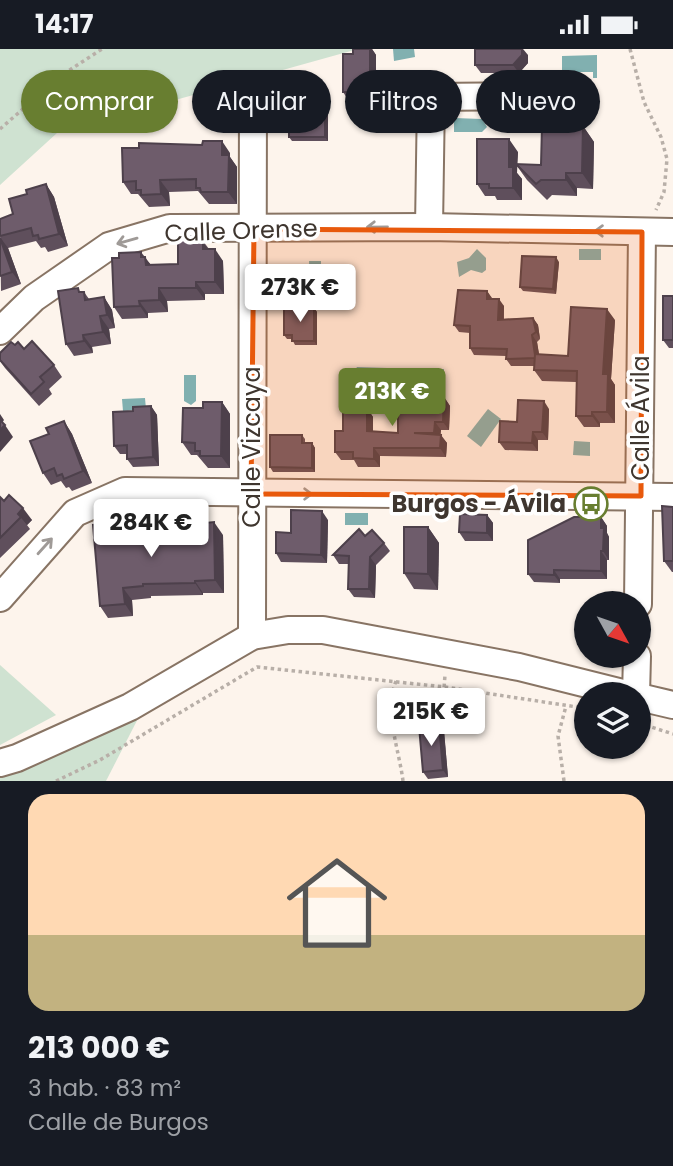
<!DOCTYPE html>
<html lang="es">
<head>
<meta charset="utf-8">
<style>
  :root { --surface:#171b24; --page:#20242c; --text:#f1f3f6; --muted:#9ea1a6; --accent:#687e30 }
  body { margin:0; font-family:Poppins,sans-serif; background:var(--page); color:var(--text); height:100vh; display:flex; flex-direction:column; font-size:26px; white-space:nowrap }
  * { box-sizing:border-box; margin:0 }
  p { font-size:23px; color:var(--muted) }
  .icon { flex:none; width:38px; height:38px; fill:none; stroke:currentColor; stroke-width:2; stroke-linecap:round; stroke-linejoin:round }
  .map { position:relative; height:732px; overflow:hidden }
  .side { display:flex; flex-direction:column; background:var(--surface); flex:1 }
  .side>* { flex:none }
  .top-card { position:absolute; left:21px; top:21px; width:632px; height:63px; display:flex; gap:14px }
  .needle { width:46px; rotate:130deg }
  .controls { position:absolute; left:574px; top:542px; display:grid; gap:14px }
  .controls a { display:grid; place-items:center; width:77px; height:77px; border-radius:50%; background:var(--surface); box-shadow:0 2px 5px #0004; font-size:35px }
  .price { position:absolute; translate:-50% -60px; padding:0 16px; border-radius:7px; background:#fff; color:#222; font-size:23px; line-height:46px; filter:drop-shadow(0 2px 4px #0008) }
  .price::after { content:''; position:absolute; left:50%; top:42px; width:21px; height:16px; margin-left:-10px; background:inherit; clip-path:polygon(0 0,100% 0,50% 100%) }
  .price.selected { background:var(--accent); color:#fff }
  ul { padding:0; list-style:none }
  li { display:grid; align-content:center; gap:14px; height:371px; padding:0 28px }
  li span { display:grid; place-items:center; height:217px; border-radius:21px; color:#555 }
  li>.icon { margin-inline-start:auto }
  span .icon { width:126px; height:126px; fill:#fffc; stroke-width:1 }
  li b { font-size:30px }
  .chip { padding:0 24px; border-radius:32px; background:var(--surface); box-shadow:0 2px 5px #0004; font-size:24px; line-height:63px }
  .chip.selected { background:var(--accent); color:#fff }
  .status { display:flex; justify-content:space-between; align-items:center; height:49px; padding:0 35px; background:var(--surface); direction:ltr }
  .status svg { height:19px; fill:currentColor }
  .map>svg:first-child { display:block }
</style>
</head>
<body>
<div class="status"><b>14:17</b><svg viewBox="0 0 49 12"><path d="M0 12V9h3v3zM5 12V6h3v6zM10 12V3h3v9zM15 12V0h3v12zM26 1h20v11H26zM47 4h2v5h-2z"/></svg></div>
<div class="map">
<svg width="673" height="732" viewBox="0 0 673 732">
  <rect width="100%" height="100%" fill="#fdf4ec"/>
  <!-- green -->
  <g fill="#cfe2d1">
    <polygon points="0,0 358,0 57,84 0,136"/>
    <polygon points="0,616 56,666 0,696"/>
    <polygon points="147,652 106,732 0,732 0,717"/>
  </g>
  <!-- water -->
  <g fill="#81b0b0">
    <polygon points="393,0 414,0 415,8 394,12"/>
    <polygon points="597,6 597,29 593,29 593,23 562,23 562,7"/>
    <rect x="295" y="35" width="23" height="11"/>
    <polygon points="454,69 482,70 487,78 482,83 454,83"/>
    <polygon points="477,200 486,209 486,221 482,224 471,221 459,228 457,213 469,209"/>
    <rect x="579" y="200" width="22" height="11"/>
    <polygon points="309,212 321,212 321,236 310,236"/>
    <polygon points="357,318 387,319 387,335 357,335 352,325"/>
    <polygon points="415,320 444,320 444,333 421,333 420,338 415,338"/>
    <polygon points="184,326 196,326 196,352 191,356 184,352"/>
    <polygon points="145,349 146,360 123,362 122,350"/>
    <polygon points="488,360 501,370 481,398 467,387"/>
    <polygon points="574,392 590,393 590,407 573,406"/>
    <rect x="345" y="464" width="23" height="12"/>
  </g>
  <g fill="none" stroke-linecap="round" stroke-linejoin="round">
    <defs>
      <g id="minor">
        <polyline points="429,178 431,48 531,47"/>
        <polyline points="0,282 34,249 109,197 170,179 429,178 673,183"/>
        <polyline points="0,549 75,464 125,442 673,448"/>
        <polyline points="638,555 642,183"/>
        <polyline points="252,587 253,41"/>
        <polyline points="636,646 637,607"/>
        <polyline points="639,648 673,656"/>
        <polyline points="0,714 17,709 130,658 252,587 288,581 323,581 376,591 519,618 631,646"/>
      </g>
    </defs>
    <!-- minor casing -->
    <use href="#minor" stroke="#887464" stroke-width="30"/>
    <!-- path -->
    <g stroke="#b8afa8" stroke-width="3.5" stroke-dasharray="3.5 3.5" stroke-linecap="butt">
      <polyline points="630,0 644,53 661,88 667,110 664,143 656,161"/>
      <polyline points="0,80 62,26 102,0"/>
      <path d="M396,632C384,664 399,700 403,732"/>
      <polyline points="443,652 445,626"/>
      <polyline points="639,674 673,685"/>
      <polyline points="56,732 100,711 257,618 445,638 577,658"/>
      <polyline points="564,732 558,687 566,657"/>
    </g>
    <!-- minor -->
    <use href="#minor" stroke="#fff" stroke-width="26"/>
  </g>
  <!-- wall -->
  <g fill="#5f4f5c">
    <polygon points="353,0 372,0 376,6 376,52 349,52 343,43 353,5"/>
    <polygon points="528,6 528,14 519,24 481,24 475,16"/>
    <polygon points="325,61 328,65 328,92 292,92 289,88"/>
    <polygon points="583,77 594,93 593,140 577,139 577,147 552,146 547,151 527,131 517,117 517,124 522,130 522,151 497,151 495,147 485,147 477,135 518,103 517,115 541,116"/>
    <polygon points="230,104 230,108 237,118 237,155 209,155 198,142 169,143 170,157 149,158 138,145 131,145 123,133"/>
    <polygon points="46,135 54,148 68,197 48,203 45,198 41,199 36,192 8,199 21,235 1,242 0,170 13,165 27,145"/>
    <polygon points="202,192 203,192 209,200 223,212 224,245 205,245 205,251 167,252 168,263 148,264 148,269 122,270 114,258 144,208 151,216 178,215"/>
    <polygon points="559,213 556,245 523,242 520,238"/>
    <polygon points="487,242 492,250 504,257 504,270 533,269 538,276 540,290 537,293 539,306 568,307 615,271 611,330 615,336 615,374 600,374 600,378 584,378 576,367 576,333 542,332 534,321 535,317 511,317 506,310 506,307 474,306 470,299 470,284 459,283 454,276"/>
    <polygon points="81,243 84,243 89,250 104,248 112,261 115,279 109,280 111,295 92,298 93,304 74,307 66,295"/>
    <polygon points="673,247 673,299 669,299 663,291"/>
    <polygon points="314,259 317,263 317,296 295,296 292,290 287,290 284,286"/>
    <polygon points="15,296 24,300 54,316 62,328 49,340 52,345 39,357 5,319 0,312 0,304"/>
    <polygon points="444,348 450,357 449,381 441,381 440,386 447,394 446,408 380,407 380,418 358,418 354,411 341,411 335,403 343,382 367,359 373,368 373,382 398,384"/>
    <polygon points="222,353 230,365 230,419 208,419 197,406 191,406 182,393 203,359"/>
    <polygon points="151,357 157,366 159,417 133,418 127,410 127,405 120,405 114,397 133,362"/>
    <polygon points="549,360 548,391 538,391 538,402 505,401 499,393 517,373"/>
    <polygon points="64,372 72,385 92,434 72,442 69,438 66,439 61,432 51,436 43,424 49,385"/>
    <polygon points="302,386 305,390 305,394 312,394 315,399 315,423 273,423 270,418"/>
    <polygon points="0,448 32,471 27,476 30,480 0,509"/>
    <polygon points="673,458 673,523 672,523 664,512"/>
    <polygon points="487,466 493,474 493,492 465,492 459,483"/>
    <polygon points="601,468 607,477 607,484 609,488 609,511 607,511 607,530 560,530 560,534 534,533 528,525"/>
    <polygon points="328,471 327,514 281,513 276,504 291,484"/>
    <polygon points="428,478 439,494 438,541 414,540 404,524"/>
    <polygon points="138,482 145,491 223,486 224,544 203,544 203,546 151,547 151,549 132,551 133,567 108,569 100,557 133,483"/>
    <polygon points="365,487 384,494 390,502 376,516 375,549 354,548 348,540 349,515 339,515 333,506"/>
    <polygon points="444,682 448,728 428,730 423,723"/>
  </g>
  <!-- shaded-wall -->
  <g fill="#4d404b">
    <polygon points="370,0 372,0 376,6 376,52 370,43"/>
    <polygon points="522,0 523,0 528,6 528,14 519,24 513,16"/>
    <polygon points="325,61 328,65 328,92 325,88"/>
    <polygon points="583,77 594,93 593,140 582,124"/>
    <polygon points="509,90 518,103 517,124 522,130 522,151 513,139 509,118"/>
    <polygon points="222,92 230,104 230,108 237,118 237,155 228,143 222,106"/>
    <polygon points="566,124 577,139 577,147 566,131"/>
    <polygon points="160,131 169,143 170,157 161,145"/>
    <polygon points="46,135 54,148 68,197 59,185"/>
    <polygon points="198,187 211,204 211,212 198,192"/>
    <polygon points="0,188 8,199 21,235 12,223"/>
    <polygon points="215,200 223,212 224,245 215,233"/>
    <polygon points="141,203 154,220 154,229 141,208"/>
    <polygon points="556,208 559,213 556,245 553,240"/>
    <polygon points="196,233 205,245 205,251 196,239"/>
    <polygon points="159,239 167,252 168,263 159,251"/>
    <polygon points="487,242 492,249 491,257 487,250"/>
    <polygon points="104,248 112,261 115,279 107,266"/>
    <polygon points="499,250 504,257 503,278 498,271"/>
    <polygon points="139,252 148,264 148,269 140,257"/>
    <polygon points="314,259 317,263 317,296 314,292"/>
    <polygon points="607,260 615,271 611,330 615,336 615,374 607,363 603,325"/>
    <polygon points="100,267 109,280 111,295 103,283"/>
    <polygon points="533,269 538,276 540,290 536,283"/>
    <polygon points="83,286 92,298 93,304 84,292"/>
    <polygon points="532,286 537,293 541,316 536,309"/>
    <polygon points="444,348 450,357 449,381 443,373"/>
    <polygon points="544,352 549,360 548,391 542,383"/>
    <polygon points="222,353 230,365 230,419 221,407"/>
    <polygon points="151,357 157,366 159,417 153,408"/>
    <polygon points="367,359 373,368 373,391 367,382"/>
    <polygon points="592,363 600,374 600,378 592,367"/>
    <polygon points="0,365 4,371 0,377"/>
    <polygon points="64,372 72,385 92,434 83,422"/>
    <polygon points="435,373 441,381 440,393 434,384"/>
    <polygon points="5,376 13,388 0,403 0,381"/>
    <polygon points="533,383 538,391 538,402 532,394"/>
    <polygon points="441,386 447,394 446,408 440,399"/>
    <polygon points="312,394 315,399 315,423 312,419"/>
    <polygon points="374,399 380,407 380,418 374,410"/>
    <polygon points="23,459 32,471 27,476 18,465"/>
    <polygon points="322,462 328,471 327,514 321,506"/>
    <polygon points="487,466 493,474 493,492 487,484"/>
    <polygon points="601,468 607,477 607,484 609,488 609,511 603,502"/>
    <polygon points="127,473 135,485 128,483"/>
    <polygon points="214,473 223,486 224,544 215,531"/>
    <polygon points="428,478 439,494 438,541 428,525"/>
    <polygon points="138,482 147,494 139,491"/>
    <polygon points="601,502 607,511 607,530 601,522"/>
    <polygon points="370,508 376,516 375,549 369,540"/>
    <polygon points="554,521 560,530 560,534 554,526"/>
    <polygon points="195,532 203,544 203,546 195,534"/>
    <polygon points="123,539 132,551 133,567 125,555"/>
    <polygon points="439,675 444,682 448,728 443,721"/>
  </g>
  <!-- building -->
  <g fill="#6e5c6b" stroke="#4d404b" stroke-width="2">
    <polygon points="353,0 370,0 370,43 343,43 343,5 353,5"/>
    <polygon points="475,0 522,0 522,6 513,16 475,16"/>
    <polygon points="289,60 325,61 325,88 289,88"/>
    <polygon points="542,77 583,77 582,124 566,124 566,131 541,131 536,135 516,115 541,116"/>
    <polygon points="477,90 509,90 509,118 513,118 513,139 489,139 489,135 477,135"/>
    <polygon points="203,92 222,92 222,106 229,106 228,143 201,143 200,139 196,139 196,130 160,131 161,145 141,146 141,141 136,141 136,132 123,133 122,99 139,99 139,94 202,96"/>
    <polygon points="46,135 59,185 39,190 38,186 33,187 31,179 0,187 0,170 13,165 9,150 27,145 26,141"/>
    <polygon points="198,187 198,192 203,192 203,200 215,200 215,233 196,233 196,239 159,239 159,251 139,252 140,257 114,258 112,209 119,209 119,204 141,203 141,208 145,208 146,216 178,215 178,188"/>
    <polygon points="0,189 12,223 0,227"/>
    <polygon points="522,207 556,208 553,240 520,238"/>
    <polygon points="78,239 79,243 84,243 85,251 104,248 107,266 100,267 103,283 83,286 84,292 66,295 58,242"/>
    <polygon points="458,241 487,242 487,250 499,250 498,271 533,269 536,283 532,286 535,306 535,309 506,310 507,300 470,299 470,277 454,276"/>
    <rect x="663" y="247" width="10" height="44"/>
    <polygon points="571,258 607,260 603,325 608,325 607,363 592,363 592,367 576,367 577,322 534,321 535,305 568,307"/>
    <polygon points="284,259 314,259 314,292 292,292 292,286 284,286"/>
    <polygon points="32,292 54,316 40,328 44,333 31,345 0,311 0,304 11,293 15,296 18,293 24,300"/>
    <polygon points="398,348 444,348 443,373 435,373 434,384 414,384 441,386 440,399 374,399 374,410 353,409 353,403 335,403 335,382 343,382 343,359 367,359 367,382 398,384"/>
    <polygon points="518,351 544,352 542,383 533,383 532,394 499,393 500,372 517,373"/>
    <polygon points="203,353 222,353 221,407 200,407 200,402 195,402 195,394 182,393 183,359 203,359"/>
    <polygon points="151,357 153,408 127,410 127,396 114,397 113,363 133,362 133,358"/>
    <polygon points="0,371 5,376 0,381"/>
    <polygon points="64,372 83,422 64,430 62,425 57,427 54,419 43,424 30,392 49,385 46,379"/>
    <polygon points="270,386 302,386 302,394 312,394 312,419 270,418"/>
    <polygon points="9,446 23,459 18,465 21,468 0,489 0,448 4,452"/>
    <polygon points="662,457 673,458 673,512 664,512"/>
    <polygon points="291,461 322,462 321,506 276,504 276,483 291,484"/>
    <polygon points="460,465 487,466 487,484 459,483"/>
    <polygon points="574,468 601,468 601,479 604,479 603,502 601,502 601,522 554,521 554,526 528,525 528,491"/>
    <polygon points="127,473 128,483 138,482 139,491 176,488 176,477 214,473 215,531 195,532 195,534 143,535 143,537 123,539 125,555 100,557 93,476"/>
    <polygon points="404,478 428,478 428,525 404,524"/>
    <polygon points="359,480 365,487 372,481 384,494 370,508 369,540 348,540 349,507 333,506"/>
    <polygon points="439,675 443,721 423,723 419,677"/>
  </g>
  <!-- one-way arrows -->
  <defs><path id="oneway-shaft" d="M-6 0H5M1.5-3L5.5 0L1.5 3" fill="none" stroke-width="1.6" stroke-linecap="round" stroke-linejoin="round" transform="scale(1.75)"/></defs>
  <g stroke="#9f9a97">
    <use href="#oneway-shaft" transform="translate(377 178) rotate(179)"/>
    <use href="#oneway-shaft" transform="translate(605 182) rotate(-179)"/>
    <use href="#oneway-shaft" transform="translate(127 192) rotate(164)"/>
    <use href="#oneway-shaft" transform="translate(302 445)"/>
    <use href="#oneway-shaft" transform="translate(45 497) rotate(-48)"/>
  </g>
  <!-- marked area -->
  <path fill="#e8590c" fill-opacity="0.2" stroke="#e8590c" stroke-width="5" stroke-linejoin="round" d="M254,180L642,183L641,447L251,445Z"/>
  <!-- icons -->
  <defs>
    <symbol id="bus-ring" viewBox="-11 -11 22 22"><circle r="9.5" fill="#fff" stroke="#687e30" stroke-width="1.5"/><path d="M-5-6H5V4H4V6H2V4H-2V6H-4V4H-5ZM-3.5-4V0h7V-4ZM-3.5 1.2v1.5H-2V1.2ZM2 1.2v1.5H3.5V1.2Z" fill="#687e30"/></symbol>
  </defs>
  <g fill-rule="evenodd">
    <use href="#bus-ring" x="572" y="436" width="38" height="38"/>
  </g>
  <g text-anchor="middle" stroke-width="7" stroke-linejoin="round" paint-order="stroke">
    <!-- street labels -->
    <g font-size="24" fill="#3f362f" stroke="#fff">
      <text transform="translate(241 182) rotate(-2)" y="8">Calle Orense</text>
      <text transform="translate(641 369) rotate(-90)" y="8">Calle Ávila</text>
      <text transform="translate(252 398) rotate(-90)" y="8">Calle Vizcaya</text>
    </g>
    <!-- poi labels -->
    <g font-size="24" font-weight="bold" fill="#3f362f" stroke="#fff" text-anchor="end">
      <text x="566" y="463">Burgos - Ávila</text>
    </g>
  </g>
</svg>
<div class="controls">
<a><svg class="needle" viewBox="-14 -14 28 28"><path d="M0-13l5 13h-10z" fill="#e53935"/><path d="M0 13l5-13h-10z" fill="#9ea1a6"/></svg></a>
<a><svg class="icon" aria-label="layers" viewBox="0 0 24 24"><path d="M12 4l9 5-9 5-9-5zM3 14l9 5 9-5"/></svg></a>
</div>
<b class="price" style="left:300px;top:275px">273K €</b>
<b class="price selected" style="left:392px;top:379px">213K €</b>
<b class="price" style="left:151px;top:510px">284K €</b>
<b class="price" style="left:431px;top:699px">215K €</b>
<div class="top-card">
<a class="chip selected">Comprar</a>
<a class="chip">Alquilar</a>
<a class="chip">Filtros</a>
<a class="chip">Nuevo</a>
</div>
</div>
<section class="side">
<ul>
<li><span style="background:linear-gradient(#ffd9b3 65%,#c2b280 0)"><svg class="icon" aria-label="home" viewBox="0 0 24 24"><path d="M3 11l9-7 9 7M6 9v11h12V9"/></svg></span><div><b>213 000 €</b><p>3 hab. · 83 m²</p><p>Calle de Burgos</p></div></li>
</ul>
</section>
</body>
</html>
